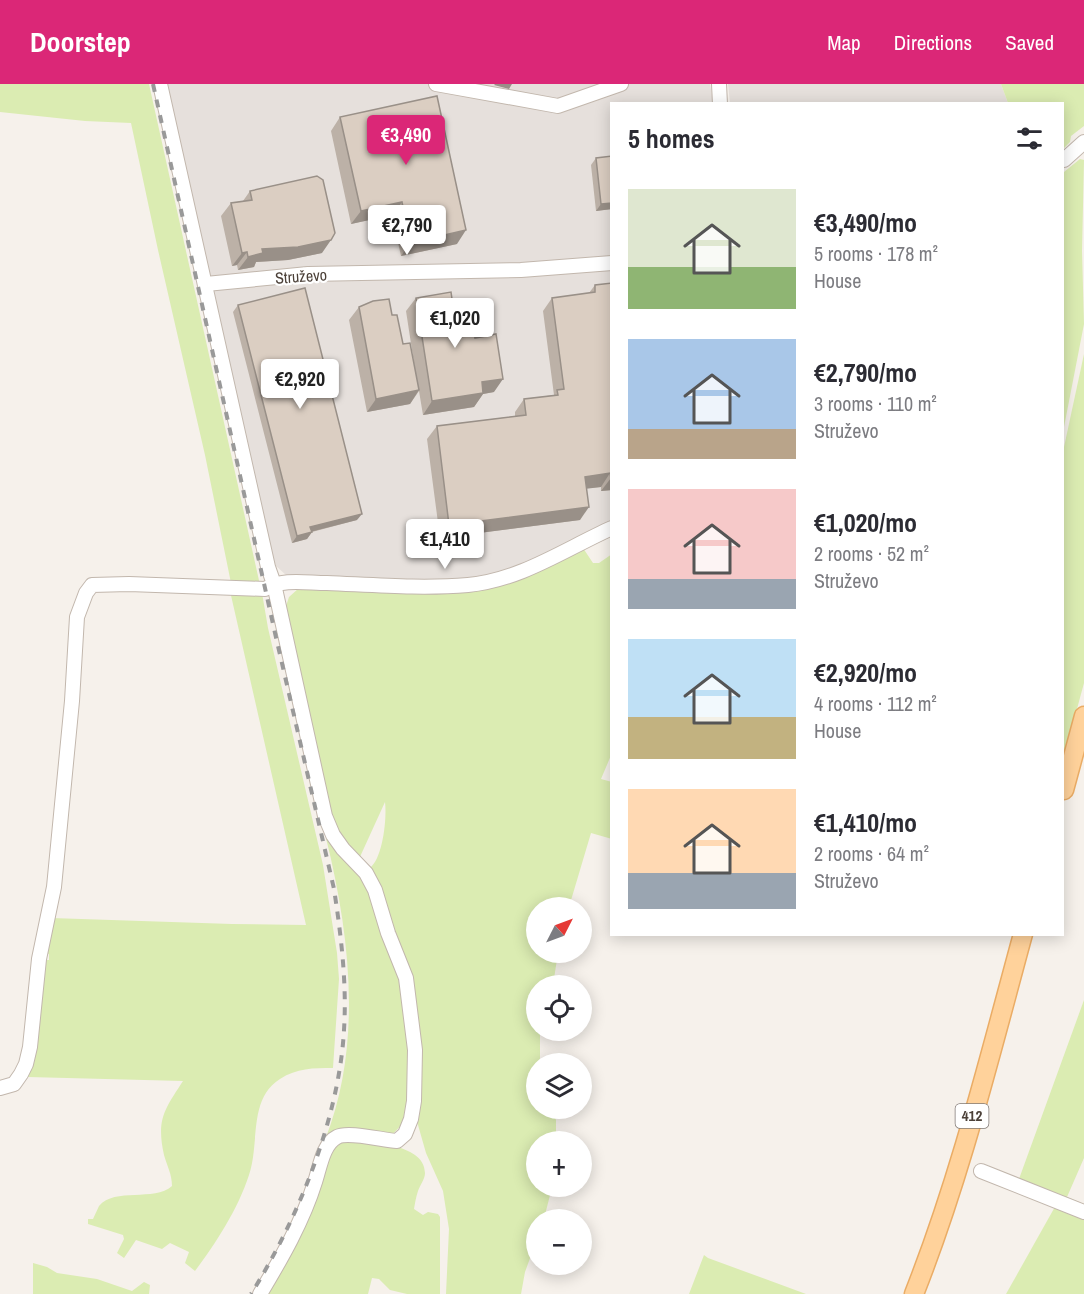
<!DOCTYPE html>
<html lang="en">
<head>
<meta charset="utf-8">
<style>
  :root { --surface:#fff; --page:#f7f7f7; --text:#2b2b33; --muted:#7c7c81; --accent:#db2777 }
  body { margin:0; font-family:"Archivo Narrow",sans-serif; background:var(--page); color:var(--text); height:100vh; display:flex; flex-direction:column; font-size:22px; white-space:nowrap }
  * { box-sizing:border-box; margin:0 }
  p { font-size:20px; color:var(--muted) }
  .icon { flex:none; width:33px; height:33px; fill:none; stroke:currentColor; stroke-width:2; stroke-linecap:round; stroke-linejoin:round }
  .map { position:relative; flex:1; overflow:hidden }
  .panel { position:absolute; left:610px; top:18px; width:454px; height:834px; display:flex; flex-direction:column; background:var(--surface); border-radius:0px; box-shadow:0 3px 15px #0003 }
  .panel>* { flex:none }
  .needle { width:39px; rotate:48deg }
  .tools { position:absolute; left:526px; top:813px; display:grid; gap:12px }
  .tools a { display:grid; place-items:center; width:66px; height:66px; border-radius:50%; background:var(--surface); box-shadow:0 3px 15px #0003; font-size:30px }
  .price { position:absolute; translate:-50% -51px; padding:0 14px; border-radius:6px; background:#fff; color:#222; font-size:20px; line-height:39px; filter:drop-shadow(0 2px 3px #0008) }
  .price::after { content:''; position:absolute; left:50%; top:36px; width:18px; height:14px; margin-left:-9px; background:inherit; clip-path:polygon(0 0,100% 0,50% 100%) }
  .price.on { background:var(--accent); color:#fff }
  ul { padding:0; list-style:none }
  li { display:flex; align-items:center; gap:18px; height:150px; padding:0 18px }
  li span { display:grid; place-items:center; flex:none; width:168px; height:120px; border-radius:0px; color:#555 }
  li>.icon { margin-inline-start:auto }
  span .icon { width:72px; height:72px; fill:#fffc; stroke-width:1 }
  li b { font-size:26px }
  h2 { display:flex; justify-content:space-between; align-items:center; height:72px; padding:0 18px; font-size:26px }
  header { display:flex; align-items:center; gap:36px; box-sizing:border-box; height:84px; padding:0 30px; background:var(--accent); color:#fff }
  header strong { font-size:28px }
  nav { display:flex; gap:33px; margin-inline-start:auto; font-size:21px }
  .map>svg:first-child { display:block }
</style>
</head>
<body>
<header>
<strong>Doorstep</strong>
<nav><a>Map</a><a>Directions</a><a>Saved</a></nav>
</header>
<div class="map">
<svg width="1084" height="1210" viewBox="0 0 1084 1210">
  <rect width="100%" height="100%" fill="#f6f1eb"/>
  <!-- industrial -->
  <g fill="#e6e0dc">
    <polygon points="163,0 710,0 713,19 612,20 612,438 546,470 494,492 458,497 286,491 276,482 269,461"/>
    <polygon points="728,0 1001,0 1008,19 730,19"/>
  </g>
  <!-- green -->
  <g fill="#dbecb2">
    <polygon points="0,0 149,0 260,501 231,499 205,371 158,166 131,39 85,37 0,28"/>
    <polygon points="1001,0 1084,0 1084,42 1071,52 1070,58 1064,64 1064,20 1008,19"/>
    <polygon points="1080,75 1084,76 1082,167 1084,240 1064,343 1064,88"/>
    <polygon points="1084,270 1084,599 1064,673 1064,363"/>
    <path d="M583,464L593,479H599L612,470V669L601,695L612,698V755L591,749L569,823L537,824V868L558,869L553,901L537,902V946L540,947V979L537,980V1024L551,1025L556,1036V1057L537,1058V1102L552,1103L544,1135L537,1136V1155L525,1188L521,1210H446L449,1145L443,1107L426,1069L416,1034V943L370,784C383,774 387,734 385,718L359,775L349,766L330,734L285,525L289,513L299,504L466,505Z"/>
    <path d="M230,507L262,509L268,544L323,781L337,869L339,895L333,984C313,984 297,984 280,995C248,1015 260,1059 249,1091C238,1125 216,1159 195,1187L185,1179L189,1168L170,1159L162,1165L136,1156L124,1174L117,1169L124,1155L123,1151L88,1140V1135H93C95,1131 97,1126 99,1122C115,1103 154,1118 172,1102C172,1090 167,1082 164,1071C156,1035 165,1025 183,997L28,993L34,963L42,876H49V870L43,869L51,834L232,840L306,841Z"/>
    <path d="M328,753L363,792L402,897L411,969L409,1020L403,1039L392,1051L325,1056C363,960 350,851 326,754Z"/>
    <polygon points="1084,916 1084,1074 1067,1113 1084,1120 1084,1125 1019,1095"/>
    <path d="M343,1056C364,1058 425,1058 425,1089C425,1095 420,1101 418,1107C416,1113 415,1119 414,1125L423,1131L428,1128L438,1130L440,1133V1210H407L390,1206L379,1195L372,1194L368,1210H264L329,1068Z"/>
    <polygon points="1056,1121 1084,1132 1084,1210 1006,1210"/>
    <polygon points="704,1171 708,1174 806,1210 689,1210"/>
    <polygon points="33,1179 47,1183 57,1189 97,1195 132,1207 144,1198 150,1201 149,1210 33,1210"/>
  </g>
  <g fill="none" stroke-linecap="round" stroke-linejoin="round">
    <defs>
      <g id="minor">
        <path d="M160,0L268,483L274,500L325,732L333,751L343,765L366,789L375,806L388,849L406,894L415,966L414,1017L411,1035L405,1050L397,1057C382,1056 348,1047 337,1053C323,1060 320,1083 315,1098C303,1137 281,1175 260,1210"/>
        <polyline points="436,0 558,22 621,0"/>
        <polyline points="719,0 720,20"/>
        <polyline points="1064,76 1084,58"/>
        <polyline points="206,200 308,190 521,186 612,179"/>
        <path d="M0,1004L14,1000L21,990L26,980L30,963L39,875L54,803L72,617L77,533L86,509L92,501L129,500L265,505C284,494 306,499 327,499C374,501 422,505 468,501C521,496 565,465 612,444"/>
        <polyline points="981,1087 1084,1128"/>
      </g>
      <g id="major">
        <polyline points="1064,706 1084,632"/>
        <path d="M914,1210C960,1094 990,971 1023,850"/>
      </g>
    </defs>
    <!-- minor casing -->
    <use href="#minor" stroke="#c2b7ad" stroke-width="16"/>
    <!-- major casing -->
    <use href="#major" stroke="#eaac65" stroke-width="21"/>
    <!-- minor -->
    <use href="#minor" stroke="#fff" stroke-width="14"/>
    <!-- major -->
    <use href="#major" stroke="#ffd29b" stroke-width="18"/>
    <!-- rail -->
    <path stroke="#999" stroke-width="4" stroke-dasharray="8 8" stroke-linecap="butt" d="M153,0L275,549L334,805C341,851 347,899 344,946C339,1035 298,1135 251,1210"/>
  </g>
  <!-- wall -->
  <g fill="#bcb1a7">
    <polygon points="340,33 457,160 401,172 392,131 351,140 331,47"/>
    <polygon points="596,74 612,125 596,127 591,81"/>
    <polygon points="250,107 322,169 288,176 256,178 254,183 238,186 237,181 232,182 221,132 231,119 243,117"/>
    <polygon points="612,199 612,406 601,407 601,403 587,404 580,436 440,454 427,355 437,342 515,332 515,328 524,315 554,311 543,227 552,214 589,209 595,201"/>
    <polygon points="416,214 453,222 475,254 494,308 483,310 474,323 423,331 419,307 410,320 367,328 349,236 359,223 392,231 403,260 416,292 406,227"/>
    <polygon points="238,221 357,436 312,448 307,455 292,459 233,228"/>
  </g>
  <!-- shaded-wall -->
  <g fill="#999088">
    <polygon points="495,0 512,0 509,5 494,1"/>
    <polygon points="402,118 392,131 351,140 361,127"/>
    <polygon points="612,119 612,125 596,127 601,120"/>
    <polygon points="466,146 457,160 401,172 410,159"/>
    <polygon points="331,156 322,169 288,176 256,178 254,183 238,186 248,173 262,165"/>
    <polygon points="247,168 237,181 232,182 242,169"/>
    <polygon points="503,295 494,308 483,310 474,323 423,331 432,317 482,298"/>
    <polygon points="419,306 410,320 367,328 376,315"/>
    <polygon points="610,389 601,403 576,406 585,393"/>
    <polygon points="612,393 612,406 601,407 611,394"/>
    <polygon points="589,423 580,436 440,454 449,441"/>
    <polygon points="362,430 357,436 306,449 310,443"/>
    <polygon points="312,448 307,455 292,459 297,452"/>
  </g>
  <!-- building -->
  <g fill="#dbcec2" stroke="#999088" stroke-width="1.5">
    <polygon points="437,12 466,146 410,159 402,118 361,127 340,33"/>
    <polygon points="612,72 612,119 601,120 596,74"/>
    <polygon points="317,92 323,96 335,149 331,156 298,163 262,165 263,169 248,173 247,168 242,169 231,119 252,116 250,107"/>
    <polygon points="612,199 612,393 611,394 610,389 585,393 589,423 449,441 437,342 526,331 524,315 558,311 557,306 564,305 552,214 595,208 595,201"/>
    <polygon points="305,204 362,430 310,443 312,448 297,452 238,221"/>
    <polygon points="451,208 453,222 469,219 475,254 496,250 503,295 482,298 483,309 432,317 416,214"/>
    <polygon points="389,215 392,231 397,231 403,260 410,259 419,306 376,315 359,223 373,217"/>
  </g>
  <g text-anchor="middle" stroke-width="4.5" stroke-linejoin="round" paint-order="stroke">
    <!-- shield labels -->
    <rect fill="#fff" stroke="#817974" stroke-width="1.5" x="955.5" y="1020" width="33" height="24" rx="4.5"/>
    <g font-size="15" font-weight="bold" fill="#4b4038">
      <text x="972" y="1037">412</text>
    </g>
    <!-- street labels -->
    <g font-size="16" fill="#4b4038" stroke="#fff">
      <text transform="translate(301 192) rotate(-4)" y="6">Struževo</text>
    </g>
  </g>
</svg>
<div class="tools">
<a><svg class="needle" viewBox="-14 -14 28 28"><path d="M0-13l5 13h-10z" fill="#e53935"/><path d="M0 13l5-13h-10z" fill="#7c7c81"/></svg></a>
<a><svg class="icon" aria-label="locate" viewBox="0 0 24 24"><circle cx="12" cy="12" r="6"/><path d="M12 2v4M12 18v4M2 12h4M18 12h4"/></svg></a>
<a><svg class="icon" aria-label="layers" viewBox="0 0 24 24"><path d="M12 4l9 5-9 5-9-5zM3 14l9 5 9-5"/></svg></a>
<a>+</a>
<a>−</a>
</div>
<b class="price on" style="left:406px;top:82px">€3,490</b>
<b class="price" style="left:407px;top:172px">€2,790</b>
<b class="price" style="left:455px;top:265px">€1,020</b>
<b class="price" style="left:300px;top:326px">€2,920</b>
<b class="price" style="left:445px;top:486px">€1,410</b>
<section class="panel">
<h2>5 homes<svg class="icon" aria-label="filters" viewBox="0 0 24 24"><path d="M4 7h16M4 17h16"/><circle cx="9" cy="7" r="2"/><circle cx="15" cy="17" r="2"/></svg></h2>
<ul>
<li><span style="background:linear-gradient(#dfe7d0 65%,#8fb573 0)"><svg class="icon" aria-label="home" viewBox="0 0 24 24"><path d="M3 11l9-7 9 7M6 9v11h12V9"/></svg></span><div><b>€3,490/mo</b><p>5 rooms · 178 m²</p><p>House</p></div></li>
<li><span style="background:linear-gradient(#a9c7e8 75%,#b9a48a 0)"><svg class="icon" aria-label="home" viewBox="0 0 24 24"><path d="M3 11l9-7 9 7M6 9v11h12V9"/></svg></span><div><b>€2,790/mo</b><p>3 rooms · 110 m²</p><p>Struževo</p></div></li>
<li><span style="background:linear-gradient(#f6c9c9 75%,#9aa5b1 0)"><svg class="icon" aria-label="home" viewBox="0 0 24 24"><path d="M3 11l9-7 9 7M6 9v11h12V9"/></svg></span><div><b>€1,020/mo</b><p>2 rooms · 52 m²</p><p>Struževo</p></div></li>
<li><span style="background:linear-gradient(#bfe0f5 65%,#c2b280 0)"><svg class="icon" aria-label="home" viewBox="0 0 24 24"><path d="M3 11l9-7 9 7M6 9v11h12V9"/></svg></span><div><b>€2,920/mo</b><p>4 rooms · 112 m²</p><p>House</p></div></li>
<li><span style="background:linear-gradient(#ffd9b3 70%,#9aa5b1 0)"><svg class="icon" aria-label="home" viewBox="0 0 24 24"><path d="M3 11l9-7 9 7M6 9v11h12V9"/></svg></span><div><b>€1,410/mo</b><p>2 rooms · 64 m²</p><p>Struževo</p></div></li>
</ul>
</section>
</div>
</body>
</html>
